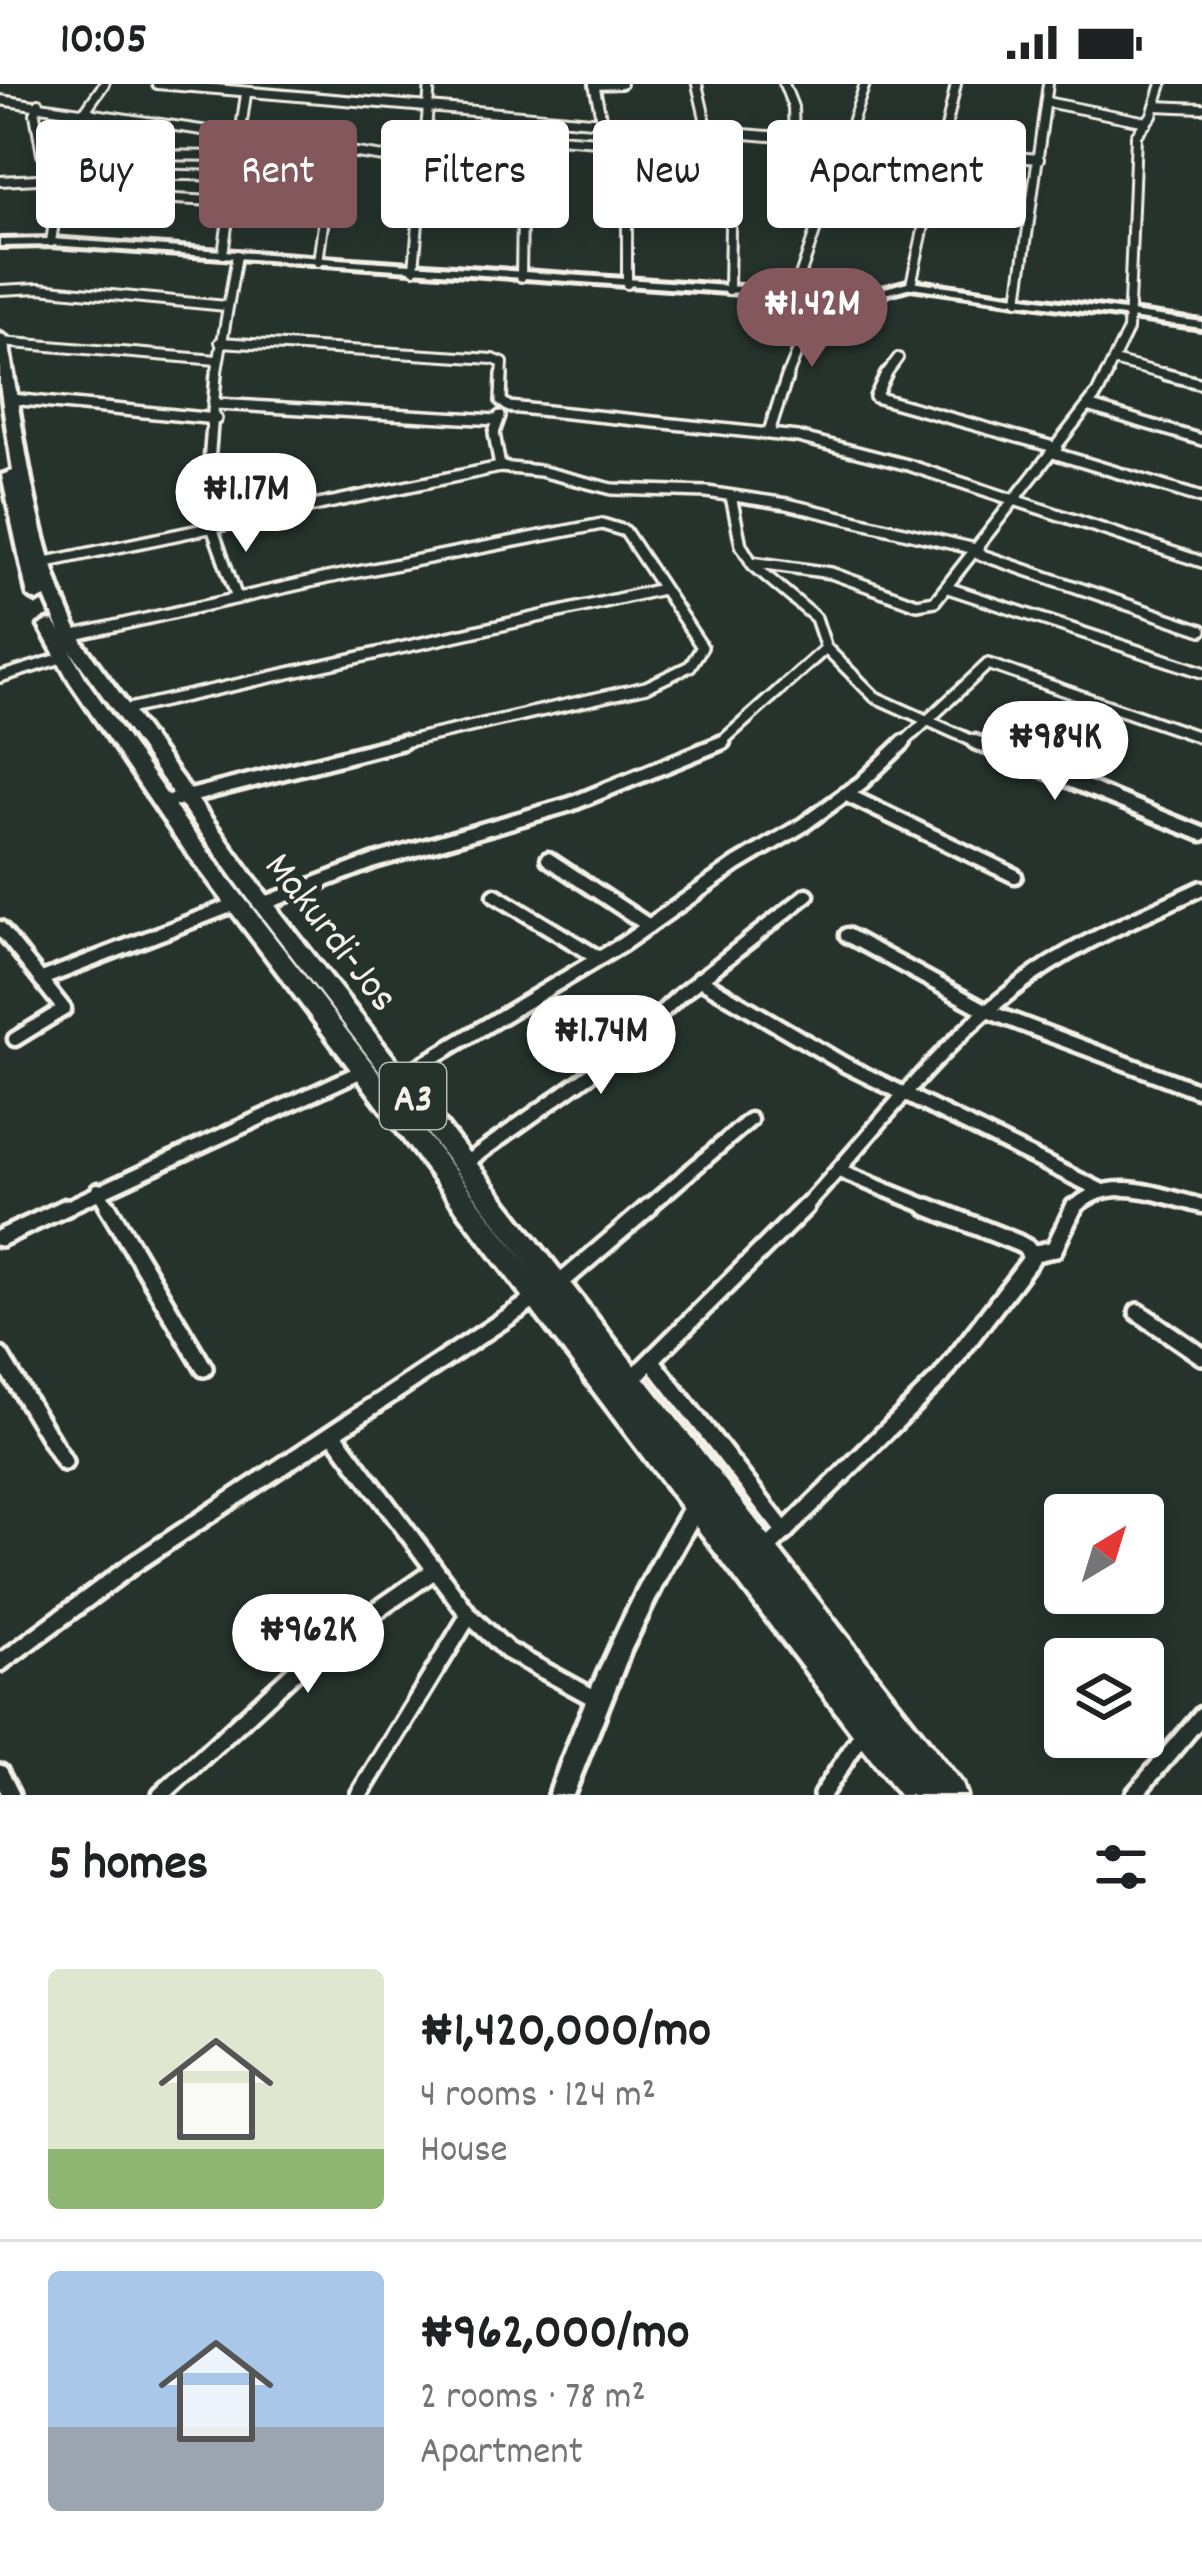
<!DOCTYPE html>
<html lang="en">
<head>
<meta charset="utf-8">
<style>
  :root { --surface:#fff; --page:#f6f6f6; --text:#202124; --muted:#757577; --line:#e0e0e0; --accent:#84575d }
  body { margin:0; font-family:Dekko,sans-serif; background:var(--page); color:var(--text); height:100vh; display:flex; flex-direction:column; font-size:45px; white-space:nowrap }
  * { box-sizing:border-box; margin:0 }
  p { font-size:39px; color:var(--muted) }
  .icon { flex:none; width:66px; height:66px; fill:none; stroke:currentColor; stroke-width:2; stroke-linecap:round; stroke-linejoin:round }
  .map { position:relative; height:1711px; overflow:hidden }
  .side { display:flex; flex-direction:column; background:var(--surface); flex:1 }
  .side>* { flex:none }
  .guide { position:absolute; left:36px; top:36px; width:1131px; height:108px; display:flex; gap:24px }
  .needle { width:78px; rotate:38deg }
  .tools { position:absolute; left:1044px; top:1410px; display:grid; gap:24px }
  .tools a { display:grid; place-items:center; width:120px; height:120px; border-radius:12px; background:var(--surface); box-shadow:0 6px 30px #0003; font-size:60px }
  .price { position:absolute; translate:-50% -102px; padding:0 27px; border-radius:42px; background:#fff; color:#222; font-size:39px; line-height:78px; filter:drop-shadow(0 3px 6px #0008) }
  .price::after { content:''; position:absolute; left:50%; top:72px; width:36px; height:27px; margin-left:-18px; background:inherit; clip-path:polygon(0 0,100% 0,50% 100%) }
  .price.on { background:var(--accent); color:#fff }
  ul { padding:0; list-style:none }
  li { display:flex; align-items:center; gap:36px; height:300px; padding:0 48px }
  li+li { border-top:3px solid var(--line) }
  li span { display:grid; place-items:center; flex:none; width:336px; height:240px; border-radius:12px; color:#555 }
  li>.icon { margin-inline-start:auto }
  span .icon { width:144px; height:144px; fill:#fffc; stroke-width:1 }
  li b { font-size:51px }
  h2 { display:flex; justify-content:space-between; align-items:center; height:144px; padding:0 48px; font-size:51px }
  .tag { padding:0 42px; border-radius:12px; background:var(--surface); box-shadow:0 6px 30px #0003; font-size:42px; line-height:108px }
  .tag.on { background:var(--accent); color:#fff }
  .status { display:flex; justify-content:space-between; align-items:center; height:84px; padding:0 60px; background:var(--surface); direction:ltr }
  .status svg { height:33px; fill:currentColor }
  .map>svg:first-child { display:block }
</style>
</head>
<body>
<div class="status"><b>10:05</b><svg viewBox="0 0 49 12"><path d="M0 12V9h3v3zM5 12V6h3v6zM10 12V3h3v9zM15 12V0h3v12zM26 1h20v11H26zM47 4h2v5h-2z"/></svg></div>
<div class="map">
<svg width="1202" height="1711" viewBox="0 0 1202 1711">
  <rect width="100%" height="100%" fill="#26332d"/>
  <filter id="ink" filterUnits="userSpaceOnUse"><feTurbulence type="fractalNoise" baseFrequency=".00833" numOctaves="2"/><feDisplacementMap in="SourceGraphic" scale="24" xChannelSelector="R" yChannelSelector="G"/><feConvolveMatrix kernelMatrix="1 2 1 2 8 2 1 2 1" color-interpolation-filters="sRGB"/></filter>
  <g filter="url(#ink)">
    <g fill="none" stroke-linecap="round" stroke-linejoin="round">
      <defs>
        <g id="street-far3">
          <polyline points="157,0 1039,75"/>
          <polyline points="594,0 602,38"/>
          <polyline points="697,0 730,142 729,206"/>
          <polyline points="784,0 793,23 794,54"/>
          <polyline points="594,1 621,0"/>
          <polyline points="0,16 424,79"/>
          <polyline points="1046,18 1147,38"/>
          <polyline points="39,19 35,30 42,70 235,72"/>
          <polyline points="1155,22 1202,24"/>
          <polyline points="85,27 104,0"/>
          <polyline points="611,52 627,142 627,200"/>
          <polyline points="86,68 90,28"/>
          <polyline points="0,97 132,90 234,92"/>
          <polyline points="58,109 233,118"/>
          <polyline points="51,158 59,105"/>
          <polyline points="223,170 246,10"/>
          <polyline points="318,178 329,96 343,67"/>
          <polyline points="414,185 430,0"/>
          <polyline points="521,193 523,59 543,53 612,58"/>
          <polyline points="911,200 956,0"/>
          <polyline points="0,206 39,204 226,222"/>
          <polyline points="794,210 865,0"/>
          <polyline points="1018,216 1048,0"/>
          <polyline points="1,258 217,276"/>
          <polyline points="220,258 493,275 503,279 502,293"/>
          <polyline points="1113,277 1176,293"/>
          <polyline points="216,293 237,171"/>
          <polyline points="787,293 820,212"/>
          <polyline points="884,293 898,274"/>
          <polyline points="1105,293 1128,246 1136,51 1152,31 1162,0"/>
        </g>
        <g id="street-far2">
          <polyline points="216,290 208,392 212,443 237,514"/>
          <polyline points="502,290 501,317 509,323 798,353 908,381 1202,478"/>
          <polyline points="886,290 875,313 1057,364"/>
          <polyline points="1164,290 1202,300"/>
          <polyline points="11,315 216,335"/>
          <polyline points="216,320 497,336"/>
          <polyline points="1088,322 1202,356"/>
          <polyline points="500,332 494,349 500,383"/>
          <polyline points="769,348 788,290"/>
          <polyline points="1053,369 1202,414"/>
          <polyline points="731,412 741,461 753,481 816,534 826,564 875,613 982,661"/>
          <polyline points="976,469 1202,546"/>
          <polyline points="751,478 831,489 917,520 935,517 1097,310 1107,290"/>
          <polyline points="42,479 500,383 540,387 612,405 707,408 787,420 979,466"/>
          <polyline points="948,504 1202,588"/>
          <polyline points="70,552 327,494 602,440 625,447 702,563 690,582 646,603 390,661"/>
          <polyline points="0,593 65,573"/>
          <polyline points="120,627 662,505"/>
          <polyline points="718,661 826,564"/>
          <polyline points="901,661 988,580 1202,654"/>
        </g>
        <g id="street-far1">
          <polyline points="975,658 1202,750"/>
          <polyline points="845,710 1015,792"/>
          <polyline points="163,719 403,658"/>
          <polyline points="548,775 649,842"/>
          <polyline points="495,811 599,874"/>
          <polyline points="263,820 375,777 571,720 723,658"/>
          <polyline points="0,844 64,925 15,955"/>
          <polyline points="847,851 987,927 1202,1008"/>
          <polyline points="42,895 236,820"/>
          <polyline points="699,895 845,981 1100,1106"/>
          <polyline points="399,994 623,860 737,780 803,741 861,699 904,658"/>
          <polyline points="464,1080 613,974 679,912 807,811"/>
          <polyline points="839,1087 936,1126"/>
          <polyline points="98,1106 110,1126"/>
          <polyline points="61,1126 364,986"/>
          <polyline points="645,1126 750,1036"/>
          <path d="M802,1126C871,1052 933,967 1014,905C1070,861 1138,834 1202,804"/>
          <path d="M1072,1126C1108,1088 1158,1111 1202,1122"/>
        </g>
        <g id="street">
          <polyline points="108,1123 204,1284"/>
          <polyline points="0,1154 67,1123"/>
          <polyline points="1031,1170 1054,1165 1074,1123"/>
          <polyline points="558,1201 649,1123"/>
          <polyline points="1138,1228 1202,1272"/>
          <polyline points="0,1272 64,1378"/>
          <polyline points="652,1277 785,1448"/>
          <polyline points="631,1296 805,1123"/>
          <polyline points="334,1350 469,1531 508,1567 598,1616"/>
          <polyline points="764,1468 941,1293 1031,1175 1027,1164 1018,1159 928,1123"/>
          <polyline points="0,1579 134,1480 538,1213"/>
          <polyline points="0,1689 11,1711"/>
          <polyline points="161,1711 314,1570 435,1486"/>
          <polyline points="359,1711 469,1531"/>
          <polyline points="822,1711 864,1647"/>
          <polyline points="1134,1711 1202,1631"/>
        </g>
        <g id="secondary">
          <polygon points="51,155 841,210 863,210 911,197 1202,238 1202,244 911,203 863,216 841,216 51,161 0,162 0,156"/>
          <path d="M700,1404L707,1407L711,1414L667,1492L630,1567L573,1711H549C588,1605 634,1504 693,1407Z"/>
        </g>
        <path id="highway" d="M0,250L7,254C25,358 35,464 83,559L270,815L962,1700L966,1711H899L175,753L70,598L39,542L48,537L54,538L60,547L45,513L37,517L28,512L2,391L13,387L0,300ZM70,566L256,825L534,1189L189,743L87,597Z"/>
      </defs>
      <!-- street-far3 casing -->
      <use href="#street-far3" stroke="#f4f1e8" stroke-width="14"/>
      <!-- street-far2 casing -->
      <use href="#street-far2" stroke="#f4f1e8" stroke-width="16"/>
      <!-- street-far1 casing -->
      <use href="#street-far1" stroke="#f4f1e8" stroke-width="21"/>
      <!-- street casing -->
      <use href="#street" stroke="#f4f1e8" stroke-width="24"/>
      <!-- secondary casing -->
      <use href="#secondary" stroke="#f4f1e8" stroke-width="10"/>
      <!-- highway casing -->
      <use href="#highway" stroke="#f4f1e8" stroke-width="9"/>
      <!-- street-far3 -->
      <use href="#street-far3" stroke="#26332d" stroke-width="8"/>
      <!-- street-far2 -->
      <use href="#street-far2" stroke="#26332d" stroke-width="9"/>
      <!-- street-far1 -->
      <use href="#street-far1" stroke="#26332d" stroke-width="12"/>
      <!-- street -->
      <use href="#street" stroke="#26332d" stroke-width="15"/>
      <!-- secondary -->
      <use href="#secondary" fill="#26332d" fill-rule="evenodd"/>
      <!-- highway -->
      <use href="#highway" fill="#26332d" fill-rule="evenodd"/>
    </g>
  </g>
  <g text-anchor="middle" stroke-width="10" stroke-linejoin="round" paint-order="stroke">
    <!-- shield labels -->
    <rect fill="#26332d" stroke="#b6b8b0" stroke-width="3" x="380" y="979" width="66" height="66" rx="9"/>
    <g font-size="39" font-weight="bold" fill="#f4f1e8">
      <text x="413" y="1026">A3</text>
    </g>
    <!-- street labels -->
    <g font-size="42" fill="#f4f1e8" stroke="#26332d">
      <text transform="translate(334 846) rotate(52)" y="15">Makurdi-Jos</text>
    </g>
  </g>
</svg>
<div class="tools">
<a><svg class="needle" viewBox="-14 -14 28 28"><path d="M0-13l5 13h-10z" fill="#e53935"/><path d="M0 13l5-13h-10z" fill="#757577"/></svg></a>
<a><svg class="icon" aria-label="layers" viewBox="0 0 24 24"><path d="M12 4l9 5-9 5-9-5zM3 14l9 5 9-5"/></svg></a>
</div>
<b class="price on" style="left:812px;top:286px">₦1.42M</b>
<b class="price" style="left:246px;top:471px">₦1.17M</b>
<b class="price" style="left:1055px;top:719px">₦984K</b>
<b class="price" style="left:601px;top:1013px">₦1.74M</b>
<b class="price" style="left:308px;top:1612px">₦962K</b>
<div class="guide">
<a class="tag">Buy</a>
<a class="tag on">Rent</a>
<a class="tag">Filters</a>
<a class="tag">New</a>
<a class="tag">Apartment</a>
</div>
</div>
<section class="side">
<h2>5 homes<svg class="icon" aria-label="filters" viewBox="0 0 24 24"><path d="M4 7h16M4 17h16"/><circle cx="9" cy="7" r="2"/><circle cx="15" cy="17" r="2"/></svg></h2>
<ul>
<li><span style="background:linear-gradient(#dfe7d0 75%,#8fb573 0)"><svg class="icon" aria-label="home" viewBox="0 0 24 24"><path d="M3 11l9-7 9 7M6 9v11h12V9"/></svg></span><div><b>₦1,420,000/mo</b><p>4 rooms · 124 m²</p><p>House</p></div></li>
<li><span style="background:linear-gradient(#a9c7e8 65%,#9aa5b1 0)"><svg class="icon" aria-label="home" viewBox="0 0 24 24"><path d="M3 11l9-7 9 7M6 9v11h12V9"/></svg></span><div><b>₦962,000/mo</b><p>2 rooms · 78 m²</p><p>Apartment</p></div></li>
</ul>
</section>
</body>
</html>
